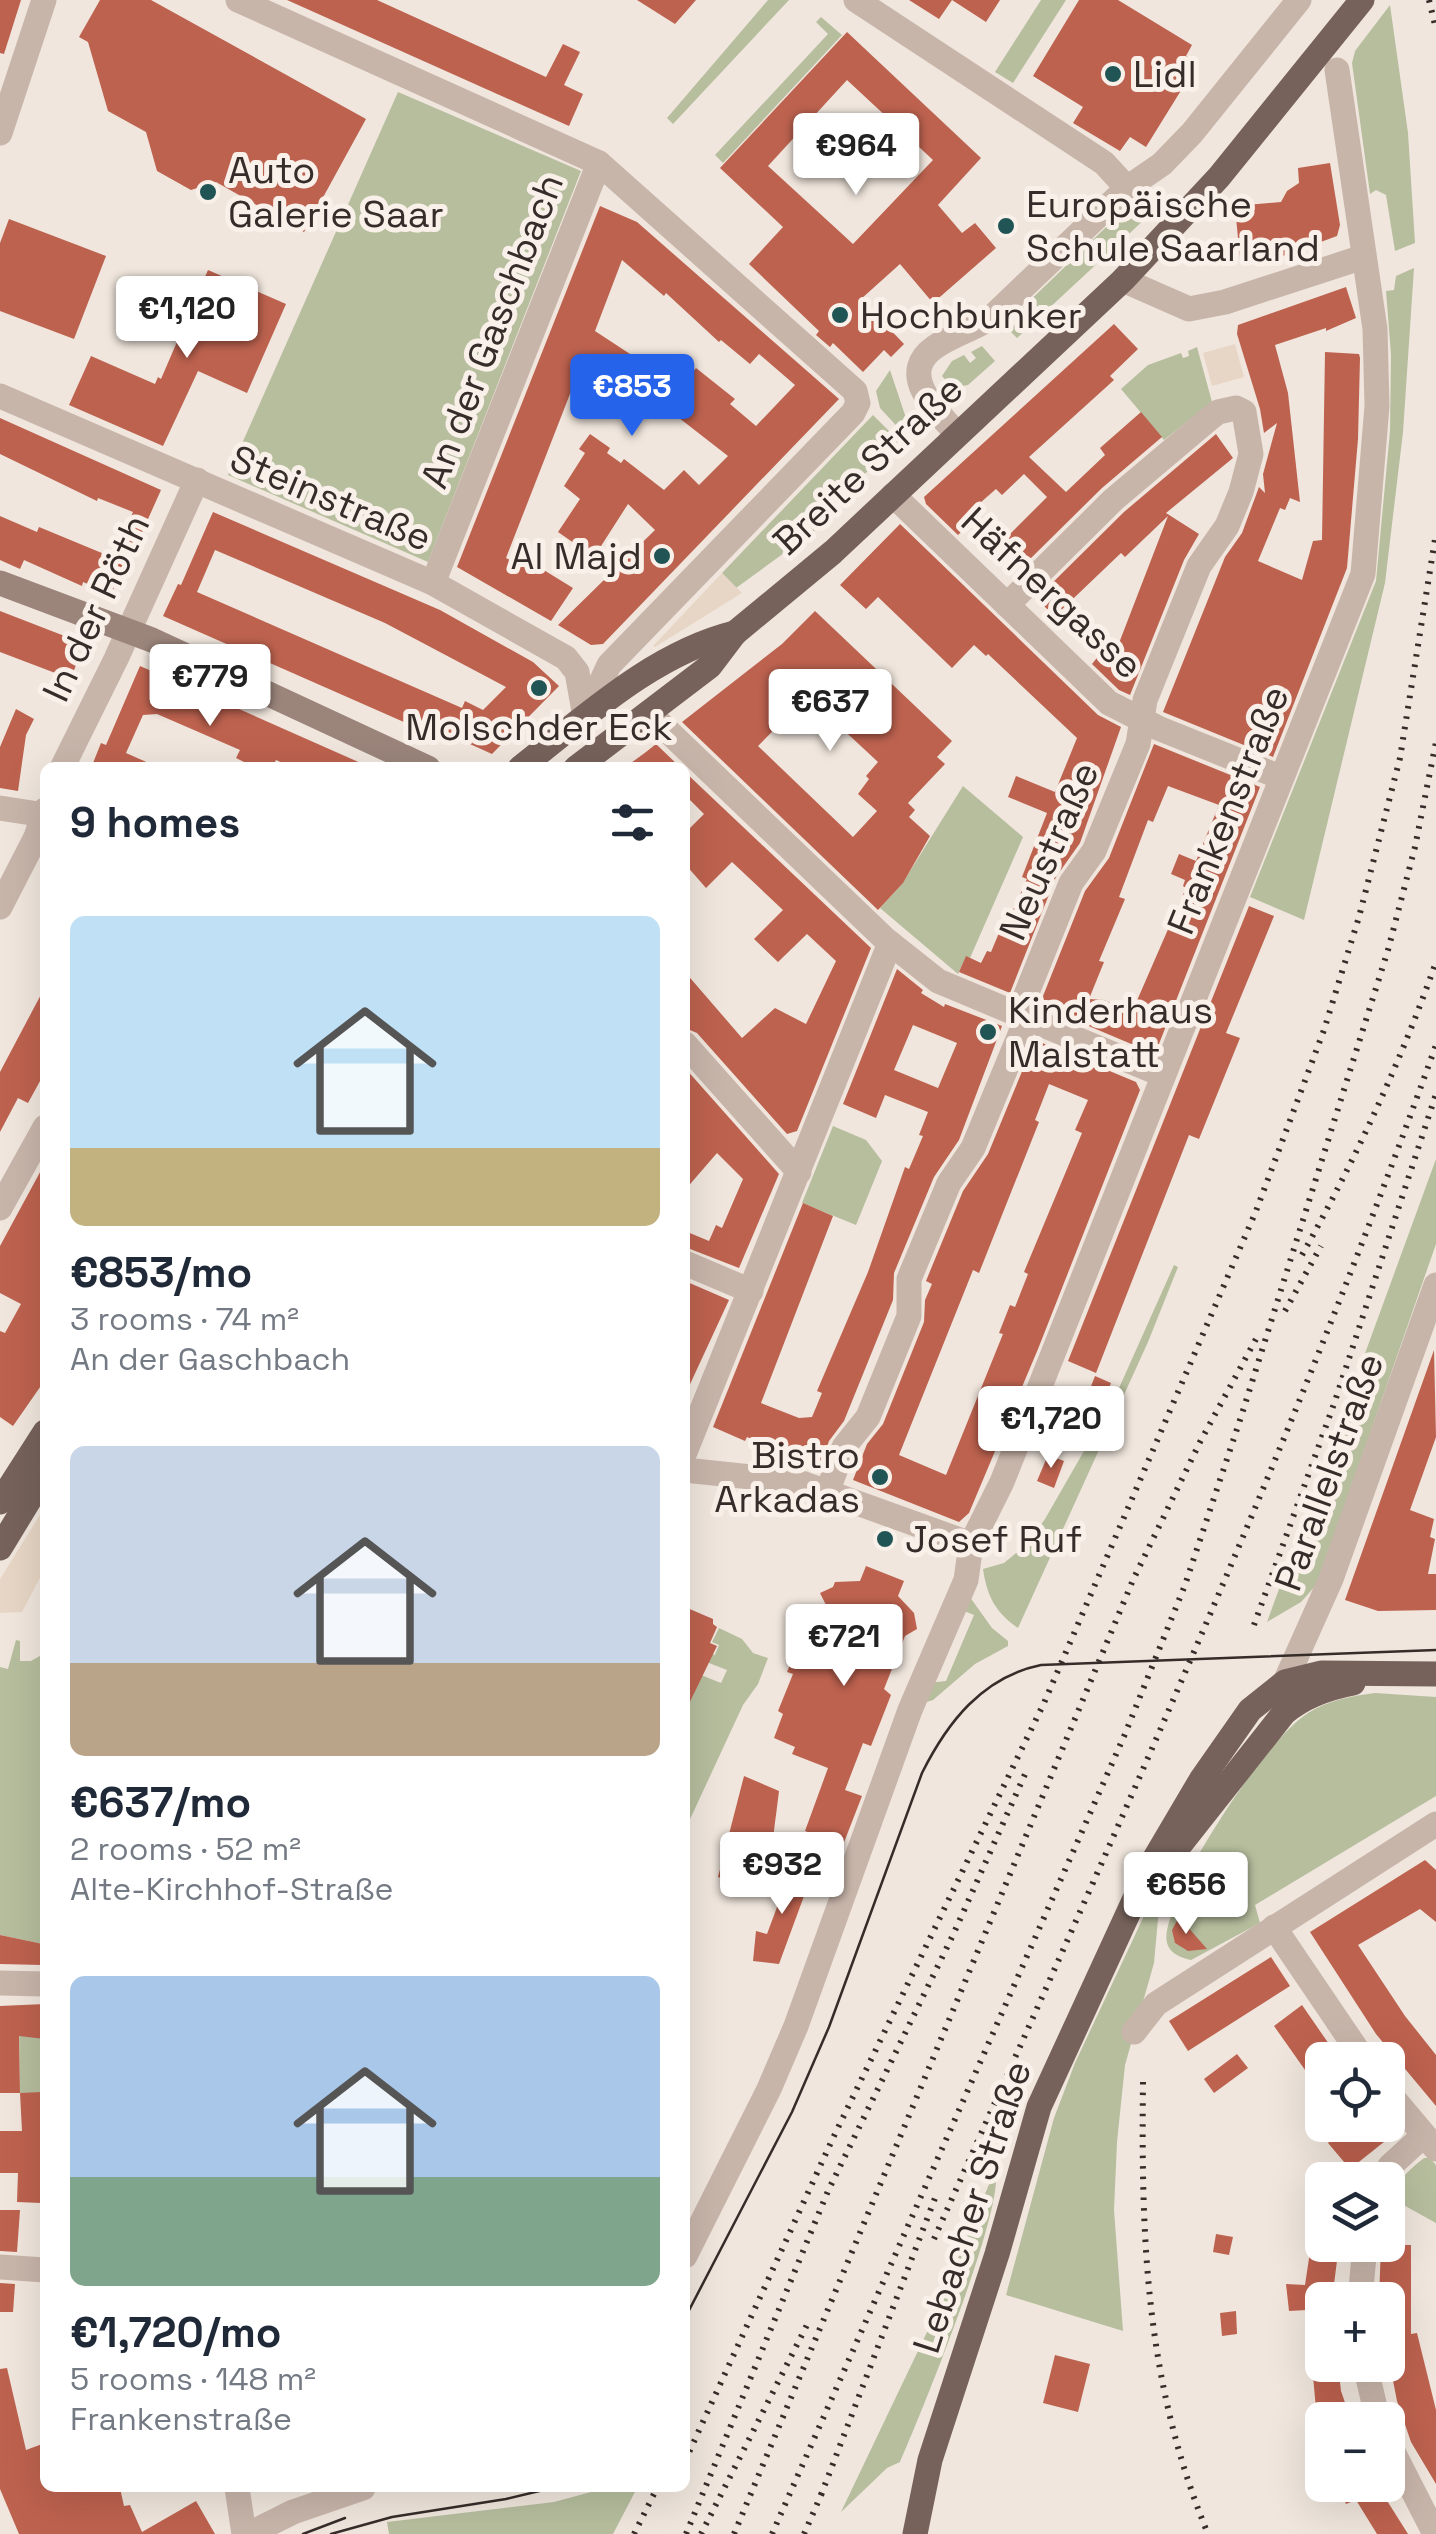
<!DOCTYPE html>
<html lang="en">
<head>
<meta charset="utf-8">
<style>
  :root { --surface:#fff; --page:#f6f6f7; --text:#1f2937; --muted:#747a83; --accent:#2563eb }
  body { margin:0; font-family:"Space Grotesk",sans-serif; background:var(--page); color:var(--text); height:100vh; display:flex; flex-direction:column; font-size:38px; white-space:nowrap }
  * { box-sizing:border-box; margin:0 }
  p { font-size:32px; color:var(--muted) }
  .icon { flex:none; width:55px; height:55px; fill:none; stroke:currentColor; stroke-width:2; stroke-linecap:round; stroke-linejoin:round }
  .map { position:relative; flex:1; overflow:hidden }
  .panel { position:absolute; left:40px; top:762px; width:650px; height:1730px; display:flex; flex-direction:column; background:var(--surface); border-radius:15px; box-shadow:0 10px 40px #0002 }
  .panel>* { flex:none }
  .fabs { position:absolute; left:1305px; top:2042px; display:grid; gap:20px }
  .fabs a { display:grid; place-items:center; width:100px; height:100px; border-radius:15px; background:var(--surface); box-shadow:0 10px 40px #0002; font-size:50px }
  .price { position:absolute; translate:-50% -85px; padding:0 22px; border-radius:10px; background:#fff; color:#222; font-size:32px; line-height:65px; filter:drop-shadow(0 2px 5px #0008) }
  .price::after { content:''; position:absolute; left:50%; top:60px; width:30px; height:22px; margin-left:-15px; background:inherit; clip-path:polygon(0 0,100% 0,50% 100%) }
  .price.selected { background:var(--accent); color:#fff }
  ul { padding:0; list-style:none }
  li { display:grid; align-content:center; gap:20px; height:530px; padding:0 30px }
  li span { display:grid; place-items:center; height:310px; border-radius:15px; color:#555 }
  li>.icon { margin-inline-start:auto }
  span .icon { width:180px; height:180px; fill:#fffc; stroke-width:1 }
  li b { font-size:42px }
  h2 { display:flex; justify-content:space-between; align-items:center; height:120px; padding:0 30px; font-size:42px }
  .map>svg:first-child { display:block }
</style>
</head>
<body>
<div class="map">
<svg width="1436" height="2534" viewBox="0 0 1436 2534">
  <rect width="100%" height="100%" fill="#f0e6dd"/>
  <!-- green -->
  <g fill="#b6be9e">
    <polygon points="768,0 789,0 673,124 667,118"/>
    <polygon points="1041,0 1066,0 1013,83 995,72"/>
    <polygon points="1390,5 1408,133 1415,243 1395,251 1386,195 1376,190 1370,194 1352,63 1355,51"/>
    <polygon points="821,17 842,35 723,163 715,155 828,34 816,22"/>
    <polygon points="398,92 581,171 428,562 228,475"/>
    <polygon points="1130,204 1146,218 1017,338 1009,330 1021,319 1017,313"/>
    <polygon points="1414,268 1403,432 1385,583 1304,920 1250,897 1376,581 1390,431 1391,355 1386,291 1394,290 1396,276"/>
    <polygon points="982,346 995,361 968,385 952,388 942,376 952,361 964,355 970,363 976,358 971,352"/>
    <polygon points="1197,347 1212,402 1164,440 1121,389 1148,365 1181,353 1183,358 1189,356 1188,351"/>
    <polygon points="890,370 906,418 905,435 880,408 876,391"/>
    <polygon points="873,415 899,441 814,523 817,528 813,532 736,588 722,573"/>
    <polygon points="963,786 1023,837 970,958 966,957 958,974 880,908 902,884"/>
    <polygon points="833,1126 866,1140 882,1161 856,1225 802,1203"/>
    <polygon points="1436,1159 1436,1244 1318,1583 1301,1602 1267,1622"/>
    <path d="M1174,1265L1178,1267L1148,1342L1018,1628C995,1612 987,1596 983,1569L1004,1563L1026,1545L1045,1519L1115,1397Z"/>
    <polygon points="967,1593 992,1628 1008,1641 1008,1646 975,1664 933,1700 927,1702 928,1683 946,1681 974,1615 959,1609"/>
    <polygon points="719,1628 742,1639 753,1653 768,1658 758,1684 743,1705 685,1830 685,1713 701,1675 721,1683 727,1670 704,1661 708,1652 715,1655 719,1645 712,1642"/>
    <polygon points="16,1640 20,1641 20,1661 31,1661 45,1653 43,1944 0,1935 0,1667 8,1669"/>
    <path d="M1375,1693L1436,1697V1796L1255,1905L1260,1923L1191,1960C1154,1952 1167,1927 1177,1901L1176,1895C1202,1846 1263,1743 1308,1713C1329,1700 1352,1696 1375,1693Z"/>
    <polygon points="1160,1897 1154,1963 1125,2065 1117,2142 1114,2210 1123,2331 1006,2295 1054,2118 1075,2063 1151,1901"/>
    <polygon points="19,2025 43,2026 45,2204 41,2204 42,2093 20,2093"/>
    <path d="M1424,2158H1430L1436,2165V2223L1398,2202L1392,2211L1388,2208C1390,2186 1408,2171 1424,2158Z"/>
    <path d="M995,2170C1007,2204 919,2419 900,2462L887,2468L841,2512L928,2330Z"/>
    <polygon points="606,2488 637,2488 613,2534 389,2534 387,2522 554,2502"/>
  </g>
  <!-- plaza -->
  <g fill="#e7d6c5">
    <polygon points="1235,344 1244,377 1212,386 1203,353"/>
    <polygon points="722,573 742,593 655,647 653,646"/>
    <polygon points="43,1510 45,1568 22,1612 0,1613 0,1579"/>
  </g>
  <!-- building -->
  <g fill="#bd624f" fill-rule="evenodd">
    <polygon points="0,0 21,0 4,54 0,53"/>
    <polygon points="100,0 151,0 366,119 304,232 216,182 191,190 157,171 146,132 108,111 88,42 79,37"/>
    <polygon points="287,0 377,0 546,77 563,44 580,52 564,85 583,94 569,126"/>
    <polygon points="637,0 696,0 675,24"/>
    <polygon points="909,0 1000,0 986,22 952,0 939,19"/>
    <polygon points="1079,0 1118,0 1192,45 1186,56 1198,63 1146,147 1130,137 1120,151 1073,123 1083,107 1033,76"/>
    <path d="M847,32L981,158L938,205L962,233L975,223L996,248L933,303L900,264L861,299L904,344L891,357L884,350L863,372L833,343L830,347L816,335L819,331L749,264L783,227L720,168ZM847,80L933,160L853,244L768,166Z"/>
    <polygon points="1330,163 1340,225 1337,236 1280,257 1240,260 1235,206 1281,202 1287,191 1299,183 1298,168"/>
    <polygon points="600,206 637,222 839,399 603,644 591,645 558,625 655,530 628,504 594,557 558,532 580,499 564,486 585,453 579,449 590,434 610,448 607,453 621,463 624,459 664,490 684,470 699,485 728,456 665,407 696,368 735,399 730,404 756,426 795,385 759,354 750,364 721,340 719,342 666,293 664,296 622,260 595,331 656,371 635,407 597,383 595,387 577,376 506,558 516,563 521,556 573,588 551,621 457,567"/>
    <polygon points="9,219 106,256 74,339 0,311 0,243"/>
    <polygon points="208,270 286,304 247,393 198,371 163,446 69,405 91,356 155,384 158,377 161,379"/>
    <polygon points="1346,287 1356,318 1326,331 1326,328 1275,345 1288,393 1300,502 1290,498 1285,510 1280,508 1258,561 1302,580 1313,541 1322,540 1325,352 1359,354 1360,358 1358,439 1347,568 1273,757 1163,712 1225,557 1242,533 1259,487 1265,493 1263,474 1277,423 1264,433 1260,409 1237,334 1238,325"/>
    <polygon points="1114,324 1138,349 1110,376 1114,380 1029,457 1066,492 1105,455 1100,448 1141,412 1162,437 1102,488 1028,561 1004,540 1047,497 1024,474 1002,495 996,489 964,517 970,523 958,535 926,504 924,497"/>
    <polygon points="0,418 161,490 135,548 120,541 133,512 98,498 97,501 0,454"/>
    <polygon points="1216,434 1233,458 1166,513 1199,534 1184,560 1130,695 1119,690 1092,664 1104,649 1114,656 1168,516 1125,557 1121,553 1055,616 1036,599 1124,512"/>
    <path d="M213,512L440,610L533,662L559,686L492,754L450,735L447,741L163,616L178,584L181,585ZM215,550L385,623L506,687L483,710L465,701L462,708L197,592Z"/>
    <polygon points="0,516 37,532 39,527 126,563 111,594 83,582 82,586 24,560 20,569 0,560"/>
    <polygon points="900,524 1098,715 1121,727 1080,843 1056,877 1010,993 959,972 966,956 981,963 987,951 991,952 1009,909 1013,910 1027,879 1022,877 1047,813 1008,797 1016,776 1055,792 1077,738 988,654 986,656 974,645 952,668 878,597 866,609 840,585"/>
    <polygon points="0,611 80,642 72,660 77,662 71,679 0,652"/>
    <path d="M815,611L952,741L937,757L945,764L908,803L915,810L909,817L930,836L903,883L878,910L682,722L782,644ZM807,696L878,762L866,776L869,779L858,794L877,811L853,837L758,746Z"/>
    <polygon points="140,666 223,702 372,768 293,768 276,760 272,768 256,768 236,758 240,750 157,714 143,715 126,753 160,768 91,768 101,743 106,745"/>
    <polygon points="16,709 34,719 26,735 18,791 0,788 0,747"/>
    <polygon points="656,744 681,768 624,768 646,752"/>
    <path d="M1154,744L1260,787L1155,1054L1046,1008L1043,996L1085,891L1109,858ZM1168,786L1219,805L1196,861L1179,854L1171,874L1185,880L1183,886L1186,888L1132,1012L1104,1000L1089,999L1104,962L1099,961L1125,899L1119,897L1148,820L1153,822Z"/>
    <polygon points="685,772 871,948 797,1131 787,1134 697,1033 685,1028 685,972 742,1038 775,1008 806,1024 836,961 807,934 778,962 754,939 783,910 732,862 706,888 685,864 685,833 704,814 685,795"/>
    <polygon points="1249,906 1274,916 1226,1033 1240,1038 1199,1139 1189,1135 1096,1373 1068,1361"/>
    <path d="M897,969L923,990L921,993L944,1007L945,1004L1002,1026L959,1140L934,1177L894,1273L893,1300L844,1421L829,1441L819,1468L747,1437L745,1441L713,1427L803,1203L833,1216L761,1403L799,1418L812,1417L822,1393L817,1391L868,1272L905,1167L909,1169L923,1136L919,1135L928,1112L885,1095L876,1118L843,1104ZM913,1025L957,1043L938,1088L894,1070Z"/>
    <polygon points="45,987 45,1072 28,1103 18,1098 0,1132 0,1072"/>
    <path d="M1035,1040L1136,1082L1140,1090L1038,1349L969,1513L959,1522L853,1480L867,1444L883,1424L924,1322L925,1300L932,1284L926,1281L963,1191L988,1154ZM1049,1084L1088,1100L1075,1130L1082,1133L1024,1272L1028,1274L1015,1307L1010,1305L999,1333L1003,1334L946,1475L899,1455L973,1270L979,1273L1039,1122L1035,1120Z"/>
    <polygon points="685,1068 779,1174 739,1268 685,1247 685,1231 709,1241 716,1225 722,1228 743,1179 717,1153 685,1190"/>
    <polygon points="45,1163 45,1380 13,1426 0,1417 0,1331 5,1333 21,1304 0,1293 0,1246"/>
    <polygon points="685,1281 729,1300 685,1395"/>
    <polygon points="1434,1350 1436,1437 1410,1510 1434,1519 1430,1537 1435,1539 1428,1574 1436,1574 1436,1610 1378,1611 1345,1600"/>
    <polygon points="1095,1376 1111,1383 1104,1400 1088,1394"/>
    <polygon points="1048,1455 1064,1461 1054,1488 1037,1481"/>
    <polygon points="866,1566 904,1581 898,1596 914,1613 917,1629 905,1636 884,1689 891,1695 871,1746 863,1743 845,1790 862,1796 843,1845 805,1831 828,1768 792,1754 795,1747 774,1738 783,1714 778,1711 793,1674 787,1672 795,1653 806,1657 826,1605 820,1593 833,1587 835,1582 860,1581"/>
    <polygon points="685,1607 713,1619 713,1624 717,1627 710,1643 717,1646 685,1712"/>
    <polygon points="744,1776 779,1791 766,1894 718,1877"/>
    <polygon points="802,1840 804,1896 779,1964 753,1961 756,1931 767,1934"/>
    <polygon points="1425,1860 1436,1870 1436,1922 1420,1909 1358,1945 1405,2016 1436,2055 1436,2106 1376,2034 1310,1932"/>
    <polygon points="1179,1917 1207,1949 1188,1951 1175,1943 1172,1930"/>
    <polygon points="0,1935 43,1944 42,1965 0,1964"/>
    <polygon points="1271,1957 1290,1986 1188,2051 1169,2021"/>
    <polygon points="45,2004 45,2039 19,2036 20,2093 0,2093 0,2006"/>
    <polygon points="1302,2005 1340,2060 1322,2060 1322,2094 1274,2026"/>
    <polygon points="1237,2054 1248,2068 1214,2093 1204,2079"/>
    <polygon points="42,2092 41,2203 17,2202 18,2173 0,2173 0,2131 22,2131 20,2093"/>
    <polygon points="1350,2125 1395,2125 1399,2130 1350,2169 1328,2143"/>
    <polygon points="0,2210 20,2210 17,2252 0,2251"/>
    <polygon points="1216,2234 1233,2237 1229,2255 1213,2252"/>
    <polygon points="1311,2245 1339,2245 1332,2300 1322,2300 1322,2348 1310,2348 1307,2310 1289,2311 1286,2284 1305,2285"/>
    <polygon points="1381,2245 1411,2245 1411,2334 1417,2333 1436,2410 1436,2484 1411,2442 1397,2401 1388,2355 1388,2300 1379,2300"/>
    <polygon points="0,2283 15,2284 13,2312 0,2312"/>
    <polygon points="1236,2311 1237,2334 1222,2336 1220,2313"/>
    <polygon points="1055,2355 1090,2364 1078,2412 1043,2403"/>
    <polygon points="1312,2365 1338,2365 1341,2391 1351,2420 1322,2420 1322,2424 1315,2427 1309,2412 1316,2409"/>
    <polygon points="7,2368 26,2450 45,2443 45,2488 120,2488 124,2506 130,2505 142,2532 196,2501 215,2534 19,2534 0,2489 0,2369"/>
    <polygon points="1338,2485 1386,2485 1379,2488 1408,2534 1377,2534 1356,2500 1346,2504"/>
  </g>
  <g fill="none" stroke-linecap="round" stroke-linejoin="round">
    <!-- street -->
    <g stroke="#c8b5aa" stroke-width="25">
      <polyline points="238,0 599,163 855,391 858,403 853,413 609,665 585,717"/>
      <polyline points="856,0 1104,163 1127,188"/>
      <polyline points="0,133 44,0"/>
      <polyline points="1123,280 1189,309 1225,302 1363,257"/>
      <polyline points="0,396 433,583 566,658 577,672 585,717"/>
      <path d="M957,434C937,411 896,374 935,347C952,335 974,329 992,317L1127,188L1162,164L1192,133L1299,0"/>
      <polyline points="893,495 1109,703 1158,728 1280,777"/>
      <polyline points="433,583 599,163"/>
      <polyline points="649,713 885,939 938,981 1163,1075"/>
      <polyline points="62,768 116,659 197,480"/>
      <polyline points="0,808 45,815"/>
      <polyline points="0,907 36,837 45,810"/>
      <polyline points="685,1044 799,1172"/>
      <polyline points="0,1208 45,1127"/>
      <polyline points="685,1263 751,1291"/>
      <polyline points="685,1452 890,943"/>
      <polyline points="685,1470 799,1482 971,1544"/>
      <polyline points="828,1490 844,1447 868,1417 909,1316 909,1279 949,1183 973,1148 1021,1032 1026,995 1071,883 1094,851 1138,744 1145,700 1199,566 1227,526 1241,492 1251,454 1244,412 1236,408 1218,412 1209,419 1113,500 1007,605"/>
      <polyline points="971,1544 1002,1482 1363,574 1377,406 1375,329 1337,70"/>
      <polyline points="1285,1682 1331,1579 1436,1285"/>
      <polyline points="1274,1927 1364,2060"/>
      <polyline points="0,1983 45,1984"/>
      <polyline points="1134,2032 1156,2004 1436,1824"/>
      <polyline points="1388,2092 1436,2149"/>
      <polyline points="1382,2180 1390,2166 1423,2136"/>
      <polyline points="685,2256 769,2089 796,2026 910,1710 966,1580 971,1544"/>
      <polyline points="0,2267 45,2270"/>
      <polyline points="1360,2300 1365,2245"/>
      <polyline points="1365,2365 1378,2420"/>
      <polyline points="1388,2442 1435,2534"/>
      <polyline points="237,2488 244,2534"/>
      <polyline points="249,2534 293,2512 363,2488"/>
    </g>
    <!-- secondary -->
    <polyline stroke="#9b857b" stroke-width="25" points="0,583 152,640 428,768"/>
    <!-- primary -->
    <g stroke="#76625b" stroke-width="25">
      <path d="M520,768C585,717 654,653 735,633"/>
      <polyline points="576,768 710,666 735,633 833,552 1123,280 1219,177 1362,0"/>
      <polyline points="0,1502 45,1432"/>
      <polyline points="0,1548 45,1474"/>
      <path d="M1164,1865L1284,1713C1304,1696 1327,1688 1353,1683"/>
      <polyline points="915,2534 930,2460 997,2254 1039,2107 1149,1868 1201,1780 1250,1710 1285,1682 1322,1673 1436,1674"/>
    </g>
    <!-- tram -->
    <g stroke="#362c29" stroke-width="2.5">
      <path d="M685,2318L792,2112L829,2027L922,1773C947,1723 982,1677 1041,1665L1436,1650"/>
      <polyline points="303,2534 345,2518"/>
      <polyline points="331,2534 392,2517 506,2499 552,2488"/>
    </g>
    <!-- rail -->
    <g stroke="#362c29" stroke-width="6" stroke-dasharray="2.5 8" stroke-linecap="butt">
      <polyline points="1429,0 1436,29"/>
      <path d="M1302,1255C1355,1160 1400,1064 1436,962"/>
      <polyline points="1285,1311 1321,1246"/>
      <polyline points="1254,1625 1335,1401 1436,1094"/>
      <path d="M1143,2082C1141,2241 1146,2384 1208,2534"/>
      <path d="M934,2239C1110,1844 1290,1452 1436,1045"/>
      <polyline points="685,2461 833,2138 1044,1703 1256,1211 1324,1030 1359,917 1400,758 1436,533"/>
      <polyline points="821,2495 937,2193"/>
      <polyline points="634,2534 657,2488"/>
      <polyline points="686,2534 828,2191 953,1935 1026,1772"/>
      <polyline points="701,2534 809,2321"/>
      <polyline points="734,2534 1133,1580 1200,1442 1256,1339"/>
      <polyline points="772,2534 1125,1734 1185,1585 1241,1417 1388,950 1415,847 1436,742"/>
      <polyline points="804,2534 825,2486"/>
    </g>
  </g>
  <!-- markers -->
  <g fill="#215454" stroke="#f8f0e9" stroke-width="4">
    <circle cx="1113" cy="74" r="10"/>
    <circle cx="208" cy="192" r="10"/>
    <circle cx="1006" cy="226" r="10"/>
    <circle cx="840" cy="315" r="10"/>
    <circle cx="662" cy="556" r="10"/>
    <circle cx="539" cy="688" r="10"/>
    <circle cx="988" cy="1032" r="10"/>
    <circle cx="880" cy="1477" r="10"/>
    <circle cx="885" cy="1539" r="10"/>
  </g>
  <g text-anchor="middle" stroke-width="10" stroke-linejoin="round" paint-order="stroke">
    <!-- poi labels -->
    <g font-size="38" fill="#362c29" stroke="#f8f0e9" text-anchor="start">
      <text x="1133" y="87">Lidl</text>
      <text x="228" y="183">Auto<tspan x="228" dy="44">Galerie Saar</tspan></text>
      <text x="1026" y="217">Europäische<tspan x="1026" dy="44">Schule Saarland</tspan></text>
      <text x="860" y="328">Hochbunker</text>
      <text x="642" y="569" text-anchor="end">Al Majd</text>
      <text x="539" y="740" text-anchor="middle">Molschder Eck</text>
      <text x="1008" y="1023">Kinderhaus<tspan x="1008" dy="44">Malstatt</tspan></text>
      <text x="860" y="1468" text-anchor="end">Bistro<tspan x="860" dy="44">Arkadas</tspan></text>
      <text x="905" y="1552">Josef Ruf</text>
    </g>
    <!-- street labels -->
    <g font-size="38" fill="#362c29" stroke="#f8f0e9">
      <text transform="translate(492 331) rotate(-69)" y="13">An der Gaschbach</text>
      <text transform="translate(868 465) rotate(-43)" y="13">Breite Straße</text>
      <text transform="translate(331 498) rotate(23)" y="13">Steinstraße</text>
      <text transform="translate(1052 593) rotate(43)" y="13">Häfnergasse</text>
      <text transform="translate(96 608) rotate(-65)" y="13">In der Röth</text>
      <text transform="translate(1228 810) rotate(-68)" y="13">Frankenstraße</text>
      <text transform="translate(1049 851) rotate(-66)" y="13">Neustraße</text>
      <text transform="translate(1329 1472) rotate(-70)" y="13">Parallelstraße</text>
      <text transform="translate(972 2207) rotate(-72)" y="13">Lebacher Straße</text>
    </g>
  </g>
</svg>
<div class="fabs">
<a><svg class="icon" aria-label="locate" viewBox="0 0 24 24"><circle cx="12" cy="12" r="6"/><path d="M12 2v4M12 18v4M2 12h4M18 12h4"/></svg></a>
<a><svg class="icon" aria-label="layers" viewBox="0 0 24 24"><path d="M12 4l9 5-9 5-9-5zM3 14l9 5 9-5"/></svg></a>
<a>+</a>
<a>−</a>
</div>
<b class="price" style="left:856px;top:198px">€964</b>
<b class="price" style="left:187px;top:361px">€1,120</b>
<b class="price selected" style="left:632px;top:439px">€853</b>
<b class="price" style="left:210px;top:729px">€779</b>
<b class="price" style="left:830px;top:754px">€637</b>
<b class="price" style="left:1051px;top:1471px">€1,720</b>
<b class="price" style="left:844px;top:1689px">€721</b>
<b class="price" style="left:782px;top:1917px">€932</b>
<b class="price" style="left:1186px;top:1937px">€656</b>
<section class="panel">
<h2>9 homes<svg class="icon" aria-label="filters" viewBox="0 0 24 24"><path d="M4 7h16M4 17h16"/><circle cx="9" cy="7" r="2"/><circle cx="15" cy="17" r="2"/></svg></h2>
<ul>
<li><span style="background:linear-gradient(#bfe0f5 75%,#c2b280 0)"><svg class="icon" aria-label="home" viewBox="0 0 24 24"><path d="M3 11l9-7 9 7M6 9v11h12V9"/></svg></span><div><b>€853/mo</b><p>3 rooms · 74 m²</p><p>An der Gaschbach</p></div></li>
<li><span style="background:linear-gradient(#c9d6e8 70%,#b9a48a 0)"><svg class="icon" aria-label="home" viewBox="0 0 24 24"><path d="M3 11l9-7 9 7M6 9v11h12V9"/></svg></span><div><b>€637/mo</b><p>2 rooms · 52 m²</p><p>Alte-Kirchhof-Straße</p></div></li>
<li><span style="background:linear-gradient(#a9c7e8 65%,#7fa58c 0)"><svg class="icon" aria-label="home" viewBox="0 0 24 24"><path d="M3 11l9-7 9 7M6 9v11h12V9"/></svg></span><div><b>€1,720/mo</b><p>5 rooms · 148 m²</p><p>Frankenstraße</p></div></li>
</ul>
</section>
</div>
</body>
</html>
